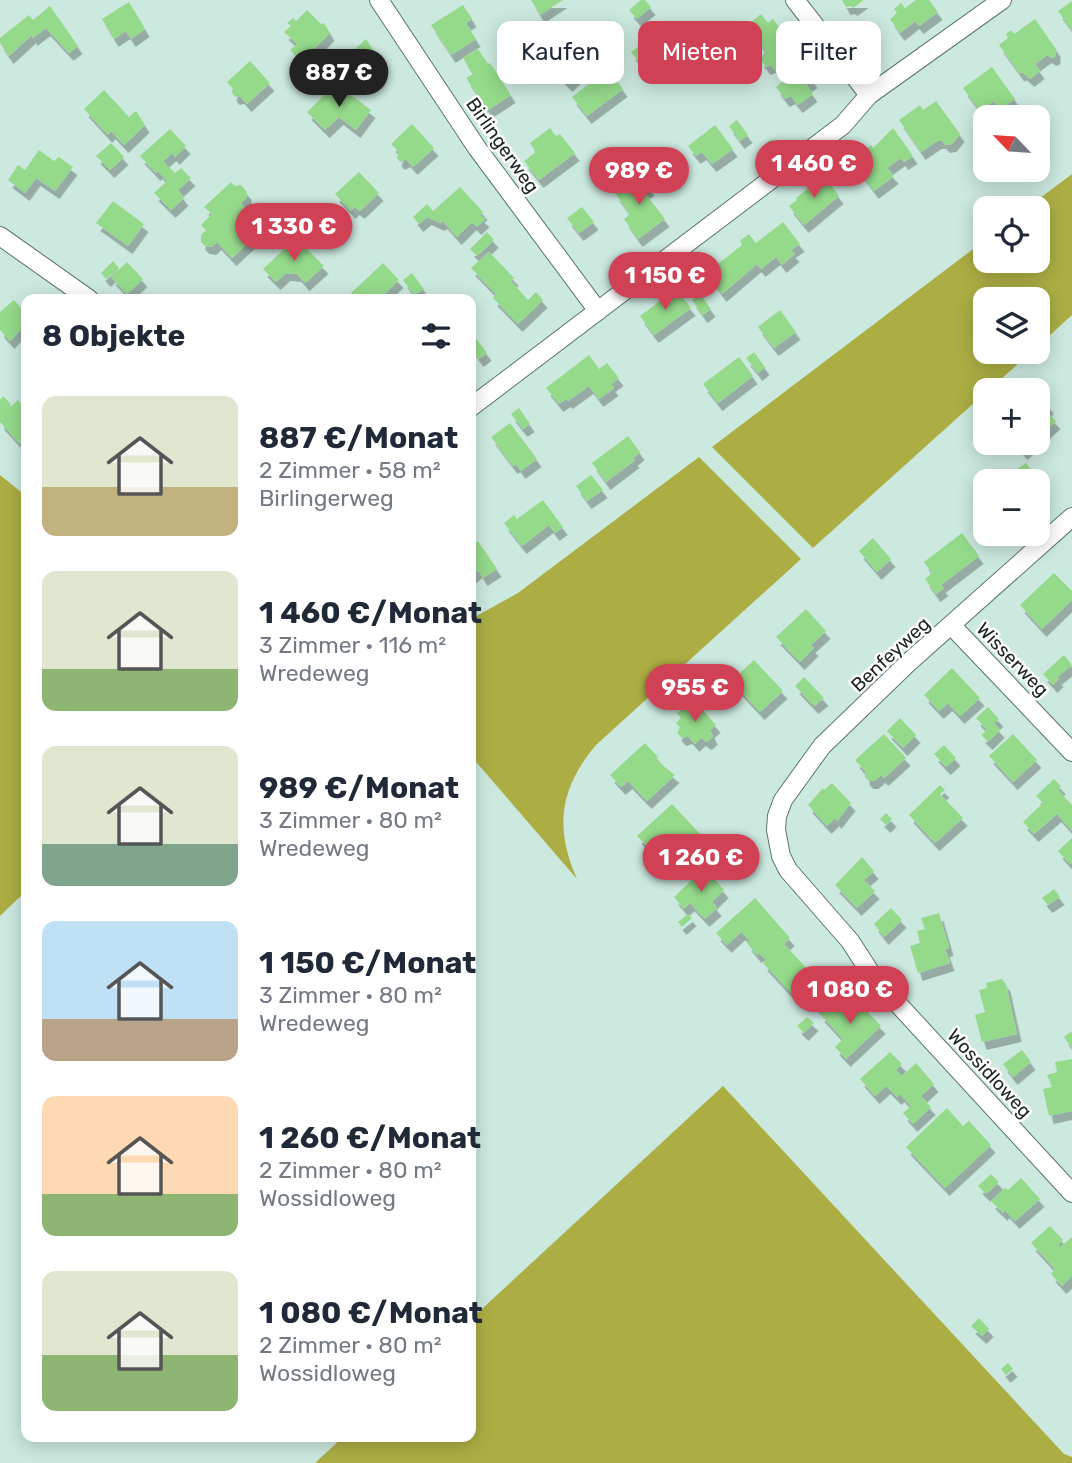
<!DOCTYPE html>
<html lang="de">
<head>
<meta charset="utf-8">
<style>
  :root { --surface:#fff; --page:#f6f6f7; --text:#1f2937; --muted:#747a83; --accent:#d14156 }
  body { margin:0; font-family:Rubik,sans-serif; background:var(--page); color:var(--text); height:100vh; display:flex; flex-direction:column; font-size:26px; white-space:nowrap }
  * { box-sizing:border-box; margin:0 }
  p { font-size:23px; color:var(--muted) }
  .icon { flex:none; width:38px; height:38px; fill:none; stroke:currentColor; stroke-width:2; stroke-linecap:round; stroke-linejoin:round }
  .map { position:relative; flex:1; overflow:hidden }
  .sheet { position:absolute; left:21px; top:294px; width:455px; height:1148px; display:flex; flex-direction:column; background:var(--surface); border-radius:14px; box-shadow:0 4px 18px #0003 }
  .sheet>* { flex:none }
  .guide { position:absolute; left:497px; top:21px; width:469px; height:63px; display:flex; gap:14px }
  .needle { width:46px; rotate:295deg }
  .controls { position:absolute; left:973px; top:105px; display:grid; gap:14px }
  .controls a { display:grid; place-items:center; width:77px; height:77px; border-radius:14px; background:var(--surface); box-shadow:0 4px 18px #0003; font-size:35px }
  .price { position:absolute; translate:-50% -60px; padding:0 16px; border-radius:24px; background:var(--accent); color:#fff; font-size:23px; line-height:46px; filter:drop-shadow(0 2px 4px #0008) }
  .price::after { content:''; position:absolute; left:50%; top:42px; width:21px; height:16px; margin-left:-10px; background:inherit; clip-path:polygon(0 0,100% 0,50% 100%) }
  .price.on { background:#222; color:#fff }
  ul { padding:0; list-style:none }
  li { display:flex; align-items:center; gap:21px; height:175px; padding:0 21px }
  li span { display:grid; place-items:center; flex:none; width:196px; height:140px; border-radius:14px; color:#555 }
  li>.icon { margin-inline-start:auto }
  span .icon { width:84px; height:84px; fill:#fffc; stroke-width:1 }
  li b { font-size:30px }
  h2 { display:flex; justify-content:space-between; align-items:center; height:84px; padding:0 21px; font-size:30px }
  .chip { padding:0 24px; border-radius:14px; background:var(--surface); box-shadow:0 4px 18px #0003; font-size:24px; line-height:63px }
  .chip.on { background:var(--accent); color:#fff }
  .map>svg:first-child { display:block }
</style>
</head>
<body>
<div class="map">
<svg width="1072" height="1463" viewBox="0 0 1072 1463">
  <defs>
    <filter id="shadow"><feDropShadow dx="4.5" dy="8" stdDeviation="0" flood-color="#0004"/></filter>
  </defs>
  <rect width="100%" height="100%" fill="#cce9df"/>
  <!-- forest -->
  <g fill="#acae44">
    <polygon points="1072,174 1072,315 1038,346 1038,299 985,299 985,352 1031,352 989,390 985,390 985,393 813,548 712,447 985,240 985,261 1038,261 1038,208 1027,208"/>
    <path d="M699,457L801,559L596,745C560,788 554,827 577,879L471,756V619L518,593Z"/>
    <polygon points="0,475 26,496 26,891 0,916"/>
    <polygon points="723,1086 1064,1454 1072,1457 1072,1463 315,1463 343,1437 471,1437 471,1319"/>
  </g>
  <!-- building -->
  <g fill="#95da8b" filter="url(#shadow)">
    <polygon points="531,0 563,0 540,15"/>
    <polygon points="641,0 645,0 651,7 637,19 629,10"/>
    <polygon points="842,0 864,0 853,8 851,6 846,7"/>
    <polygon points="916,0 929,0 938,12 919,26 915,21 900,33 890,19 897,13 894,9 901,3 905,8"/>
    <polygon points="1072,1 1072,30 1058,11"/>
    <polygon points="129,2 145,29 131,39 126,31 114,39 102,19"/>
    <polygon points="463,5 472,19 466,23 476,39 451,55 431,25"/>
    <polygon points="50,6 78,46 69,53 46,28 33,38 32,35 9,56 0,43 0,38 29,15 33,20"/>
    <polygon points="307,10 321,24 324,23 330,33 310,53 319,62 306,74 296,62 299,59 290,50 297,44 284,32 291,26 287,23 293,18 296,21"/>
    <polygon points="761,14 768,23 773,19 795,48 791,51 813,80 806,85 813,94 798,105 791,96 785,99 776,87 783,81 771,65 766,67 760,59 766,51 746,26"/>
    <polygon points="1035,19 1056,49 1056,56 1052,58 1047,55 1035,64 1040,71 1030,79 1022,72 1020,74 999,45 1008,38 1006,34 1011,30 1014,34"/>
    <polygon points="667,25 682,44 684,42 694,54 683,63 673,50 646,71 631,52"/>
    <polygon points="366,39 378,57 363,72 347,56"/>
    <polygon points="478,49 488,64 490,63 511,95 488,110 466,78 473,74 463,58"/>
    <polygon points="576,59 585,68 568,84 559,75"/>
    <polygon points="250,61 270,83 247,104 240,96 235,97 232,93 233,89 227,82"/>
    <polygon points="992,67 1015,99 1000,109 994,101 980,111 963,88"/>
    <polygon points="608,69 623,89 587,116 572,97"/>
    <polygon points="336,84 371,110 356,130 339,117 325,130 307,112"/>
    <polygon points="104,90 129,117 136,111 145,125 124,145 111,131 108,135 84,109"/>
    <polygon points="936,101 960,134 952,144 945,145 942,141 937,141 921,152 899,120 920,105 923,110"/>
    <polygon points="737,120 748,135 740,141 729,126"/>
    <polygon points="412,124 434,148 413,167 406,159 400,162 397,158 399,152 391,144"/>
    <polygon points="715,125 733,149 712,164 702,152 696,156 688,146"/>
    <polygon points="550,128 556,136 560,134 575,153 539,180 524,161 536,152 530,143"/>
    <polygon points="893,128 913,156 904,162 901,158 887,168 894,176 874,191 851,160 871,145 873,148"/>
    <polygon points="170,129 186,146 175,157 172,153 163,161 175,173 181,168 191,178 178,190 184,198 171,210 154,193 167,181 158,171 156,173 140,156"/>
    <polygon points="772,139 776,145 770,149 766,143"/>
    <polygon points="111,143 124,157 110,170 96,156"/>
    <polygon points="39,150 54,161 59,157 73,167 55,191 36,178 25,193 8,180 18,165 25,170"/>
    <polygon points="359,172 379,193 360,211 355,207 351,211 335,194"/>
    <polygon points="639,174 650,188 644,192 665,219 638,239 624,219 630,214 615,193"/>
    <polygon points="824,176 839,196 804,225 789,206 797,200 796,198"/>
    <polygon points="231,182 235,186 241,185 247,192 247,197 241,203 251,214 258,213 261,217 259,222 264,228 232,258 217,242 212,247 205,246 201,242 201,235 206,230 201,225 212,214 204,207"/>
    <polygon points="460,187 483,212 480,215 485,219 477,227 472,222 457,237 443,221 440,223 427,217 419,224 413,217 427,204 433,211"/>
    <polygon points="113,201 144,224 128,246 96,223"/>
    <polygon points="582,207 594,222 579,233 567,218"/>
    <polygon points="783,222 800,244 791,250 795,254 782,265 776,257 761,269 757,264 722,294 707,274 715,269 714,267 742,245 740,241 749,234 756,243"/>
    <polygon points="487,232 494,240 477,256 470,249"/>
    <polygon points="296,238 324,266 305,283 297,274 286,273 276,282 263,269"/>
    <polygon points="489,252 514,278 511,281 528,300 536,292 543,300 518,324 493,298 496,294 471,268"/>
    <polygon points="113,261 119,268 106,279 101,273"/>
    <polygon points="127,262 143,279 127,294 111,277"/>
    <polygon points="383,263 399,280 379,299 356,299 351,293"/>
    <polygon points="412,273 424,289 414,295 403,280"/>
    <polygon points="676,289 691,308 654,335 640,316"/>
    <polygon points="700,294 711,309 703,315 692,300"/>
    <polygon points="14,300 26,313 26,324 10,341 0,330 0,312"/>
    <polygon points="780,310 796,332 774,348 758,327"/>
    <polygon points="471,332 487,353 479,359 471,348"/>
    <polygon points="754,352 765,367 758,373 746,358"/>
    <polygon points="589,355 599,369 607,363 619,378 611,384 614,388 599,399 589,386 568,401 566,399 559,404 546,388"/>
    <polygon points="739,357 753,376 718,403 703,384"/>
    <polygon points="3,396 11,404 8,409 18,400 26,410 26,438 20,444 0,422 0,400"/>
    <polygon points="1044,400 1049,405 1046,411 1056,421 1038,438 1038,402"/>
    <polygon points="519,408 530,424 523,429 511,414"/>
    <polygon points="510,423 537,459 521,471 516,464 513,466 491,437"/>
    <polygon points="628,436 640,452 633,458 635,460 606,482 592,463"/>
    <polygon points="1015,443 1033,443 1023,452"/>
    <polygon points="1026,463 1041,483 1038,485 1038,481 1024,481 1016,470"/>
    <polygon points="591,475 603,490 587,501 576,486"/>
    <polygon points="543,500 563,527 555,533 549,525 522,546 504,523 514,515 517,519"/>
    <polygon points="985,507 985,527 975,514"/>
    <polygon points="962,533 979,556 941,585 944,588 936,594 925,579 932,573 924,562"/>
    <polygon points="873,538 891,559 877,572 859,551"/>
    <polygon points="478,541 497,569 483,578 478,570 471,576 471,546"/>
    <polygon points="1054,573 1072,591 1072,600 1042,629 1020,605"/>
    <polygon points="806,609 826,631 811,645 814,648 800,662 776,637"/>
    <polygon points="1064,655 1072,665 1057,677 1059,679 1053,685 1043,674"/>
    <polygon points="754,660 783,691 760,712 731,681"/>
    <polygon points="952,668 980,698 960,716 948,703 939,711 924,695"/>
    <polygon points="804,677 824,698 814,706 795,686"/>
    <polygon points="697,703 716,725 710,730 713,737 707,742 701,738 695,744 688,736 682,738 677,733 680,727 676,723 681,718 677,713 685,707 689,711"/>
    <polygon points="988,707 999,719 994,723 1000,730 988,742 981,735 987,730 976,718"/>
    <polygon points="900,718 916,735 903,748 887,731"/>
    <polygon points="884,734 906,758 884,778 881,775 874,781 869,781 865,777 865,771 855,760"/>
    <polygon points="1013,734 1037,760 1013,782 989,756"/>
    <polygon points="645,743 658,757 656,759 660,763 675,775 647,801 628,781 621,787 610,775"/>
    <polygon points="944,745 956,758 946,767 934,754"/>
    <polygon points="1054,779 1061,786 1058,790 1072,805 1072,831 1057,814 1034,834 1023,822 1043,803 1036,796"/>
    <polygon points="832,783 851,803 837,821 835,818 827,826 808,805 823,788 824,790"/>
    <polygon points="940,785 945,790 940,794 963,818 935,843 909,815"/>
    <polygon points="672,804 704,838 692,850 698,857 683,871 676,864 681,859 660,838 649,848 637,836"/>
    <polygon points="886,813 892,819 886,825 880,819"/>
    <polygon points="1072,838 1072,862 1070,864 1058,851"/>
    <polygon points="714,842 727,856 712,869 700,855"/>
    <polygon points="862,857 874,871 864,880 875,891 857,908 835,885"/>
    <polygon points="705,868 724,890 712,902 717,908 705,919 690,903 684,909 674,897"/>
    <polygon points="1054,889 1060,897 1048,905 1042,898"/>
    <polygon points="755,898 790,938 784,944 812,974 791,993 763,963 766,960 759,953 757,955 747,943 750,941 741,932 727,945 716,933"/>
    <polygon points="891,908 902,920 884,937 874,924"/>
    <polygon points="939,913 949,948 945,949 950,963 918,973 910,946 920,943 917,931 925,929 921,918"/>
    <polygon points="688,914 692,918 682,927 678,922"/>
    <polygon points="1002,979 1006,984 1017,1034 982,1042 975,1015 985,1012 979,990 987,988 986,983"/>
    <polygon points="831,986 838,994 820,1011 813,1003"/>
    <polygon points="839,996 854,1013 862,1006 881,1026 846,1059 835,1047 843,1039 820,1014"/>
    <polygon points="807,1017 814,1023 804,1033 797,1026"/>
    <polygon points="1072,1031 1072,1048 1064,1037"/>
    <polygon points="1022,1050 1031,1062 1013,1077 1003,1064"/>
    <polygon points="890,1052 902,1064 896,1070 902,1076 916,1063 934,1084 921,1096 931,1107 913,1124 903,1113 911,1106 900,1094 897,1097 886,1086 875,1096 860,1079"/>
    <polygon points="1072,1059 1072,1111 1049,1116 1043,1089 1052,1087 1047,1075 1057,1072 1055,1062"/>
    <polygon points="947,1108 963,1126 969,1121 991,1145 945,1188 906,1147"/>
    <polygon points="991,1174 999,1182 986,1194 978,1186"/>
    <polygon points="1021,1178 1040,1199 1015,1221 1005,1210 1003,1213 991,1201 1005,1188 1008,1190"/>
    <polygon points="1050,1226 1063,1240 1058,1245 1060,1247 1072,1237 1072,1276 1062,1286 1051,1274 1055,1269 1031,1243"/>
    <polygon points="979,1318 989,1329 982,1336 971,1326"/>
    <polygon points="1008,1363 1013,1369 1006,1375 1001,1369"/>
  </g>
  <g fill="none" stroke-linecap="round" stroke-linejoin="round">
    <defs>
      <g id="street">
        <polyline points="379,0 477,148 598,311"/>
        <polyline points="795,0 869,95"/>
        <polyline points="0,236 89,299"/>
        <polyline points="471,407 843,125 869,95 1002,0"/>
        <polyline points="1072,517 908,663 822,746 783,800 777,816 776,830 781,856 788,870 850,941 874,978 1072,1193"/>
        <polyline points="952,626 1072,752"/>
      </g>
    </defs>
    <!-- street casing -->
    <use href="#street" stroke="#5b756c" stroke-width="20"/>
    <!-- street -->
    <use href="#street" stroke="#fff" stroke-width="18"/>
  </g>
  <g text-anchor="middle" stroke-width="5" stroke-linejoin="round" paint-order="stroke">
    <!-- street labels -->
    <g font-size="19" fill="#1a2521" stroke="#fff">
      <text transform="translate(503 145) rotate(55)" y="7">Birlingerweg</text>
      <text transform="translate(890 654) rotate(-43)" y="7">Benfeyweg</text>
      <text transform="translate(1013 659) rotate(46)" y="7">Wisserweg</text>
      <text transform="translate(990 1073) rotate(47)" y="7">Wossidloweg</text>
    </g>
  </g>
</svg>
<div class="controls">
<a><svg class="needle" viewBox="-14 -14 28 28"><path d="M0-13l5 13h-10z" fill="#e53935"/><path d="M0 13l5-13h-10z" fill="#747a83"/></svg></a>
<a><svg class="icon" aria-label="locate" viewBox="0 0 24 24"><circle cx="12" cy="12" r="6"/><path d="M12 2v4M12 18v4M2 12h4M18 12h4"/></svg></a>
<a><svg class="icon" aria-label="layers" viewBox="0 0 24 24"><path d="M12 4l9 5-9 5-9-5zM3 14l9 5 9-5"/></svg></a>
<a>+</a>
<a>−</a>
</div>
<b class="price on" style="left:339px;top:109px">887 €</b>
<b class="price" style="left:814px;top:200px">1 460 €</b>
<b class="price" style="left:639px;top:207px">989 €</b>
<b class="price" style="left:294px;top:263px">1 330 €</b>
<b class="price" style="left:665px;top:312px">1 150 €</b>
<b class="price" style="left:695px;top:724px">955 €</b>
<b class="price" style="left:701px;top:894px">1 260 €</b>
<b class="price" style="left:850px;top:1026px">1 080 €</b>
<div class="guide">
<a class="chip">Kaufen</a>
<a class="chip on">Mieten</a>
<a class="chip">Filter</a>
</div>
<section class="sheet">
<h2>8 Objekte<svg class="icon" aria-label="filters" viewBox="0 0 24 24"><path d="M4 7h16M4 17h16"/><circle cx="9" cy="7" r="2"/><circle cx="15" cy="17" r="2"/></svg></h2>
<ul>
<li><span style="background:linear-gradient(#dfe7d0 65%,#c2b280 0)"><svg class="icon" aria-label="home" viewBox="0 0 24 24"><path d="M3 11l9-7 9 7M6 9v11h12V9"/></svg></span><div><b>887 €/Monat</b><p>2 Zimmer · 58 m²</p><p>Birlingerweg</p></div></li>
<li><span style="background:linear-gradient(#dfe7d0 70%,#8fb573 0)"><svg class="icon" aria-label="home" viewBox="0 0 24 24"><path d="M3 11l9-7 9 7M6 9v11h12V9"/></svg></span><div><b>1 460 €/Monat</b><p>3 Zimmer · 116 m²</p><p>Wredeweg</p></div></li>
<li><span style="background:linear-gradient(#dfe7d0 70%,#7fa58c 0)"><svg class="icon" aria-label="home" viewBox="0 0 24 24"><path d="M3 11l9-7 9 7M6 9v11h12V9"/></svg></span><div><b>989 €/Monat</b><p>3 Zimmer · 80 m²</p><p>Wredeweg</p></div></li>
<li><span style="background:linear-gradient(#bfe0f5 70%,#b9a48a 0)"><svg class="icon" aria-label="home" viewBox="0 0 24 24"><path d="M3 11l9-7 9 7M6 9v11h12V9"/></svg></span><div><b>1 150 €/Monat</b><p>3 Zimmer · 80 m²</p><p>Wredeweg</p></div></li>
<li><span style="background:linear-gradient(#ffd9b3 70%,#8fb573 0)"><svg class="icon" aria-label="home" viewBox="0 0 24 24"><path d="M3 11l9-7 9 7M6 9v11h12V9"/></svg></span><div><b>1 260 €/Monat</b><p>2 Zimmer · 80 m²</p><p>Wossidloweg</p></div></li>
<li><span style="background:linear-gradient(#dfe7d0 60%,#8fb573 0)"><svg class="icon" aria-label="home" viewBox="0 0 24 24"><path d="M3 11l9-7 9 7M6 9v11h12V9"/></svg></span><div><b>1 080 €/Monat</b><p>2 Zimmer · 80 m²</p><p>Wossidloweg</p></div></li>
</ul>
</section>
</div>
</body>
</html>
